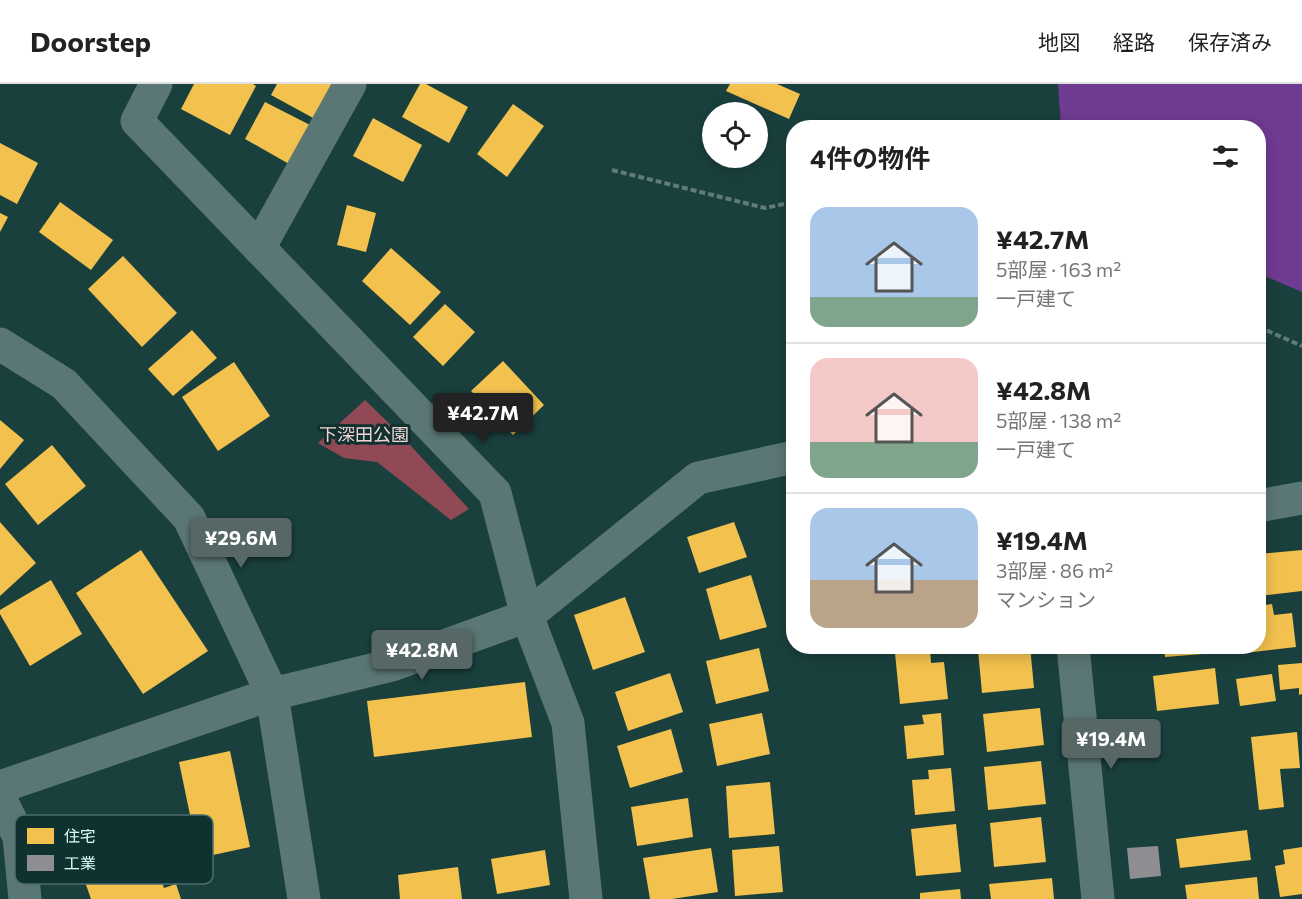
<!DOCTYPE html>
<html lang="ja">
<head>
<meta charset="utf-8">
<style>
  :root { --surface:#fff; --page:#f2f2f2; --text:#222; --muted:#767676; --line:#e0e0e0; --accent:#566766 }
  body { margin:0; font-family:Commissioner,"Noto Sans JP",sans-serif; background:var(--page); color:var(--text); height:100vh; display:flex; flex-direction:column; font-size:22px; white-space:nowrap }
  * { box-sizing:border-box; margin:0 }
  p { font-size:20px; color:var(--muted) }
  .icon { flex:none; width:33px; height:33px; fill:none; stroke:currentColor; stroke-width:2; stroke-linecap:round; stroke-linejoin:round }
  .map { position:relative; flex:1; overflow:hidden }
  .sheet { position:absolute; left:786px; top:36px; width:480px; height:534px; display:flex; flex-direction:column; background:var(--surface); border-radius:24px; box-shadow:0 3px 15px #0003 }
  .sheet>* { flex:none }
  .buttons { position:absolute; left:702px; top:18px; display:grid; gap:12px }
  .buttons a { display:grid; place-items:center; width:66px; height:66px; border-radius:50%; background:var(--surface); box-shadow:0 3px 15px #0003; font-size:30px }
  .price { position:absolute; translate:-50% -51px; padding:0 14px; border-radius:6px; background:var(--accent); color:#fff; font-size:20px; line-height:39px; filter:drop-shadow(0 2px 3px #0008) }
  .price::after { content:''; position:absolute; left:50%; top:36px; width:18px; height:14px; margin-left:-9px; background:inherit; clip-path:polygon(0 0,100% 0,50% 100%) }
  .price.on { background:#222; color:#fff }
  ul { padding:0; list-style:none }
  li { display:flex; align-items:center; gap:18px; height:150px; padding:0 24px }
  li+li { border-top:2px solid var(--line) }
  li span { display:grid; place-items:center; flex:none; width:168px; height:120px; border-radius:18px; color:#555 }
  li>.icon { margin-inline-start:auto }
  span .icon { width:72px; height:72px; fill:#fffc; stroke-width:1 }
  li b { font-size:26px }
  h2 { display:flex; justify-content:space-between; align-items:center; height:72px; padding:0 24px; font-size:26px }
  header { display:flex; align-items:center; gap:36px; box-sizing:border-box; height:84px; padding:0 30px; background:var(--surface); border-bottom:2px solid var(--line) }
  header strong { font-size:28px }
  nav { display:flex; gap:33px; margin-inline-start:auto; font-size:21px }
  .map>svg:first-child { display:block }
</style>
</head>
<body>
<header>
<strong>Doorstep</strong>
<nav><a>地図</a><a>経路</a><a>保存済み</a></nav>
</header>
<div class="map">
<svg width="1302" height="815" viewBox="0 0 1302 815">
  <rect width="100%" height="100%" fill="#1a403e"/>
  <!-- green -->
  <polygon fill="#914955" points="365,316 399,349 469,425 451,436 377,378 344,374 318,359"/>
  <!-- water -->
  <polygon fill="#703b93" points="1058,0 1302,0 1302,208 1265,192 1259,191 1258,44 1061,43"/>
  <!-- homes -->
  <g fill="#f2c14e">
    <polygon points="194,0 253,0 256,2 230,51 181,25"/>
    <polygon points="277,0 335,0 315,35 271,11"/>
    <polygon points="420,0 426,0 468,23 449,59 402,33"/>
    <polygon points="730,0 777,0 800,10 789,35 726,7"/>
    <polygon points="265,18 310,41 289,80 245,55"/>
    <polygon points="513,20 544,42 507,93 477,70"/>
    <polygon points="373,34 422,61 403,98 353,72"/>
    <polygon points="0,59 38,79 17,120 0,111"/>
    <polygon points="60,118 113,156 91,186 39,148"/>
    <polygon points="347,121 376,129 366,168 337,161"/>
    <polygon points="0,129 8,133 0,148"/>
    <polygon points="391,164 441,208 410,241 362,197"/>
    <polygon points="123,172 177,229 142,263 88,205"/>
    <polygon points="445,220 475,248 443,282 413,253"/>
    <polygon points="192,246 217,274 173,312 148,285"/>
    <polygon points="503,277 544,321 513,351 471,307"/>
    <polygon points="234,278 270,332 218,367 182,313"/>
    <polygon points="0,336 24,356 0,385"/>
    <polygon points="52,361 86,402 38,441 5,400"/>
    <polygon points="0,438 36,479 0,512"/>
    <polygon points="734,438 747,473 699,489 687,453"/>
    <polygon points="141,466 208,567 143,610 76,509"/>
    <polygon points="1302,466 1302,507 1258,512 1258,470"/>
    <polygon points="751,491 767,543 720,556 706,505"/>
    <polygon points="51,496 82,550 30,582 0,530 0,526"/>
    <polygon points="625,513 645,568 593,586 574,531"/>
    <polygon points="1272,520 1274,531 1292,529 1296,563 1237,570 1236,562 1258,562 1258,522"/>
    <polygon points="1009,562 1030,562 1034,604 982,609 978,566"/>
    <polygon points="1164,562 1214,562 1215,569 1165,573"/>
    <polygon points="759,564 769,607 716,620 706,577"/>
    <polygon points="930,565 931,579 944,578 948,615 900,620 895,569"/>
    <polygon points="1302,579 1302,610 1299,611 1299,604 1280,606 1278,581"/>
    <polygon points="1215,584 1219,620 1157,627 1153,592"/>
    <polygon points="670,589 683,628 628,647 615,608"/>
    <polygon points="1272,590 1276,617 1240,622 1236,595"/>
    <polygon points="525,598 532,653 374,673 367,617"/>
    <polygon points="1040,624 1044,661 987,668 983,630"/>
    <polygon points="762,629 770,670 717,682 709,640"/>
    <polygon points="941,629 944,671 907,675 904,642 924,640 922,631"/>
    <polygon points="671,645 683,688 630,704 617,662"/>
    <polygon points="1297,648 1300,684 1280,685 1284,723 1259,726 1251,653"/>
    <polygon points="230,667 250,763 199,774 179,678"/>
    <polygon points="1041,677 1046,720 988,726 984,683"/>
    <polygon points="951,684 955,727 915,731 912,696 929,695 928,686"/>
    <polygon points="770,698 775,750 729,754 726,702"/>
    <polygon points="688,714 693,753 637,762 631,723"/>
    <polygon points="140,733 164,804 176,800 181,815 91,815 71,758"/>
    <polygon points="1041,733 1046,778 994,783 990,739"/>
    <polygon points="956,740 961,788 916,792 911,745"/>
    <polygon points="1247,746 1251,776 1180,784 1176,755"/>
    <polygon points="779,762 783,808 735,812 732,766"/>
    <polygon points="1302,763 1302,810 1280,813 1275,782 1285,780 1283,766"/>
    <polygon points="711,764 718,808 672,815 650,815 643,774"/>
    <polygon points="545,766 550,801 497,810 491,775"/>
    <polygon points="458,783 462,815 400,815 398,791"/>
    <polygon points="1257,793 1259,815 1187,815 1185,801"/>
    <polygon points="1052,794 1054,815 991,815 989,800"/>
    <polygon points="960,805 961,815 920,815 920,809"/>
  </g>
  <!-- industry -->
  <polygon fill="#8d8d92" points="1158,762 1161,792 1130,795 1127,764"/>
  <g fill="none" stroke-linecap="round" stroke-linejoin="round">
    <!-- path -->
    <g stroke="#607b79" stroke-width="4" stroke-dasharray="6 3" stroke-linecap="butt">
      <polyline points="612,86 765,124 794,118"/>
      <polyline points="1258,246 1268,247 1302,262"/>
    </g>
    <!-- minor -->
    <g stroke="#5b7775" stroke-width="33">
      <polyline points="156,0 137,37 495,409 527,532 568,639 586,815"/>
      <polyline points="259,164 350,0"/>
      <polyline points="1258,422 1302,414"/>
      <polyline points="1073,562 1098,815"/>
      <polyline points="0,703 272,610 392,581 527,532 698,394 794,373"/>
      <polyline points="0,714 19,753 25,815"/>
    </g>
    <!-- tertiary -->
    <polyline stroke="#5b7775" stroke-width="33" points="0,260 64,300 189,434 272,610 304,815"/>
  </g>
  <g text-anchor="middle" stroke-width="6" stroke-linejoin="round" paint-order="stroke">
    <!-- park labels -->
    <g font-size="18" fill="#f4d2d5" stroke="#0f3130">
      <text x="364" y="357">下深田公園</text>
    </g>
  </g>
  <!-- legend -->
  <rect x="15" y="731" width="198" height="69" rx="9" fill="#0f3130" stroke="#4b6e6d" stroke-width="1.5"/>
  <rect x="27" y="744" width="27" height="16" fill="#f2c14e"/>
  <rect x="27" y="771" width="27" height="16" fill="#8d8d92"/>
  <g font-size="16" fill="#d8fefb">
    <text x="64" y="758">住宅</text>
    <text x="64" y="785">工業</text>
  </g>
</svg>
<div class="buttons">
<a><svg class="icon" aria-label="locate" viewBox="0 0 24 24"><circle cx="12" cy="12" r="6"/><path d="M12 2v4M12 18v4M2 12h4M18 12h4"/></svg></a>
</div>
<b class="price on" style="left:483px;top:360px">¥42.7M</b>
<b class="price" style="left:241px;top:485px">¥29.6M</b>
<b class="price" style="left:422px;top:597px">¥42.8M</b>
<b class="price" style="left:1111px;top:686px">¥19.4M</b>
<section class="sheet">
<h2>4件の物件<svg class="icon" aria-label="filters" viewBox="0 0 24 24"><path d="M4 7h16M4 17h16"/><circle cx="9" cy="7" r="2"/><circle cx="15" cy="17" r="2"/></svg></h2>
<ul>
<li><span style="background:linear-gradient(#a9c7e8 75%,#7fa58c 0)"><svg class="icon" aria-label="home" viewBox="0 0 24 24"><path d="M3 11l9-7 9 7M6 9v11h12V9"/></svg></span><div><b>¥42.7M</b><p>5部屋 · 163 m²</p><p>一戸建て</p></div></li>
<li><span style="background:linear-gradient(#f6c9c9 70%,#7fa58c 0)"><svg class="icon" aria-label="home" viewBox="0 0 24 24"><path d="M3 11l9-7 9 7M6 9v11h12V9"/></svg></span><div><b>¥42.8M</b><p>5部屋 · 138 m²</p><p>一戸建て</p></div></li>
<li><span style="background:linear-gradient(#a9c7e8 60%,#b9a48a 0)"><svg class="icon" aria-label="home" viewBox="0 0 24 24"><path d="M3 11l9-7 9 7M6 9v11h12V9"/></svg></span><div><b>¥19.4M</b><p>3部屋 · 86 m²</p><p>マンション</p></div></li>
</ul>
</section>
</div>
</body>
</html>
